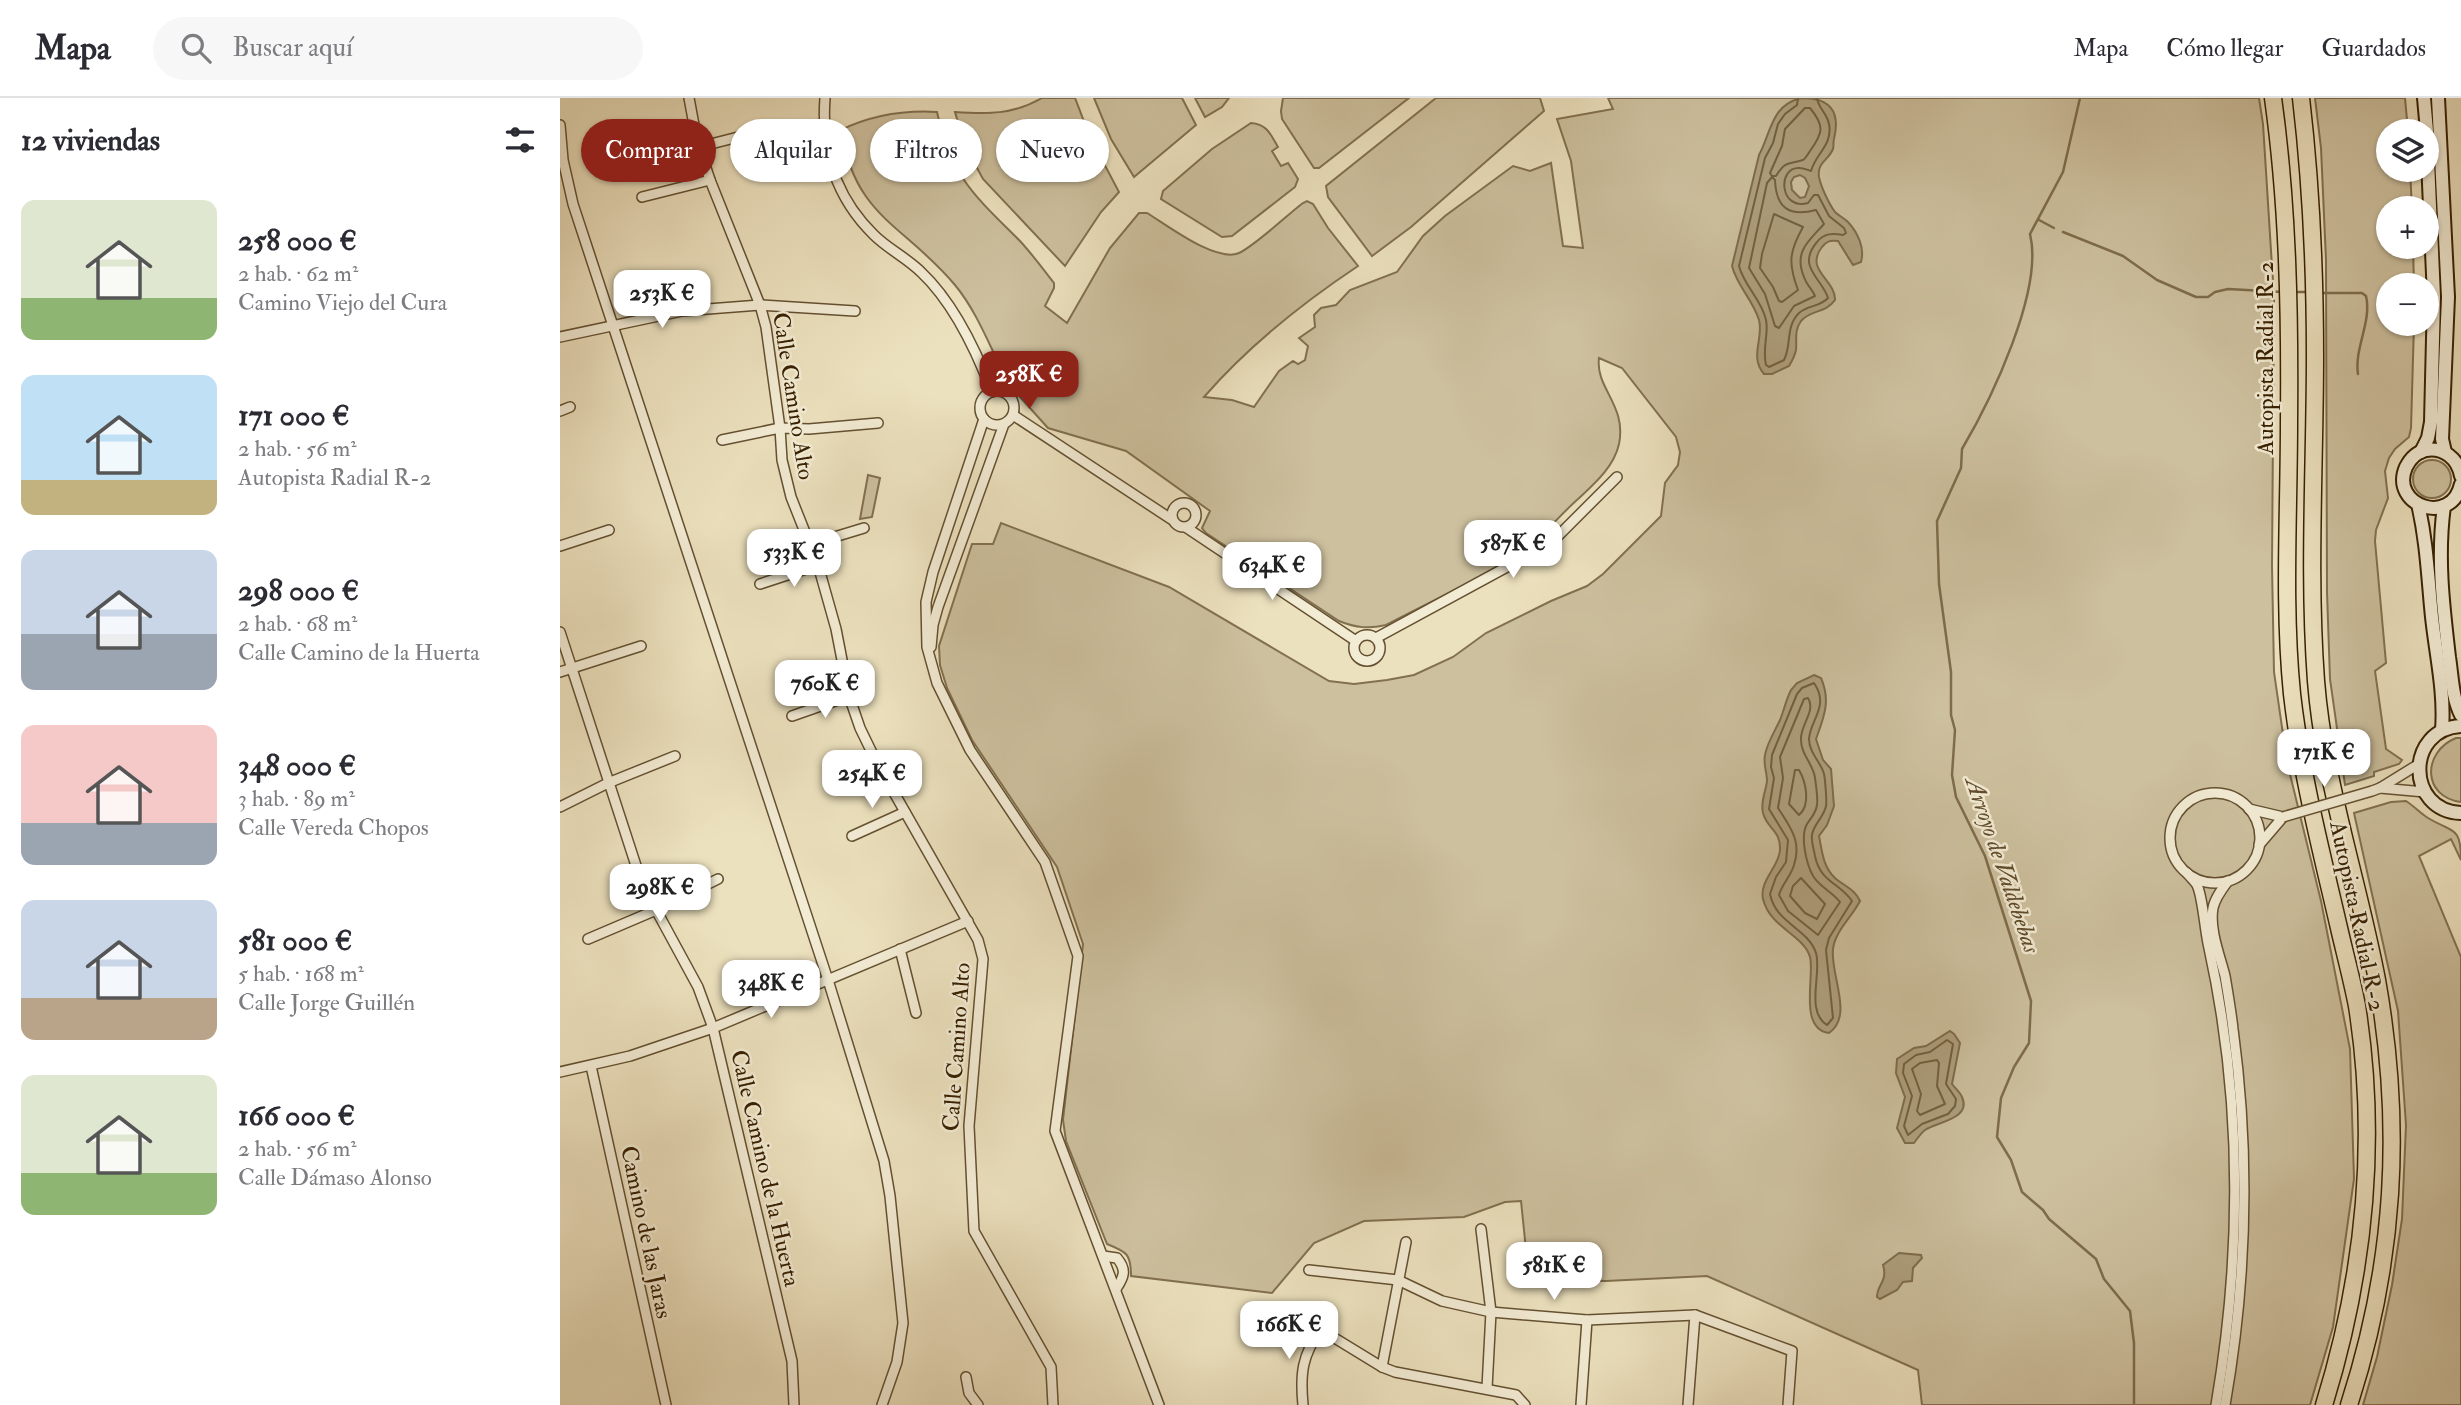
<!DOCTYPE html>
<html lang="es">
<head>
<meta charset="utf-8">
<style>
  :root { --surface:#fff; --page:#f7f7f7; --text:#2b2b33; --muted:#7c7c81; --line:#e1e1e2; --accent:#8f2418 }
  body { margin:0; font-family:"IM FELL Double Pica",serif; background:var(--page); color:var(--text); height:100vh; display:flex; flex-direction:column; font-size:26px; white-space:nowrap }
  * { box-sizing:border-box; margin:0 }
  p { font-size:23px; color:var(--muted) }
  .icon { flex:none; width:38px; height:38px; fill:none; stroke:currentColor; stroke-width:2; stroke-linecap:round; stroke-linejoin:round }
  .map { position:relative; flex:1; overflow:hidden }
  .details { display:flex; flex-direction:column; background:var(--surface); width:560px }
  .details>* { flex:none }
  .guide { position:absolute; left:21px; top:21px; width:665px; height:63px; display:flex; gap:14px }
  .tools { position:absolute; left:1816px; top:21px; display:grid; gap:14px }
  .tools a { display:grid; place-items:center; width:63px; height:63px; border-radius:50%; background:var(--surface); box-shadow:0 2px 5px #0004; font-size:35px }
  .price { position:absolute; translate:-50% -60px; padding:0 16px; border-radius:14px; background:#fff; color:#222; font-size:23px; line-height:46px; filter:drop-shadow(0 2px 4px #0008) }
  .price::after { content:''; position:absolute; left:50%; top:42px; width:21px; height:16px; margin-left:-10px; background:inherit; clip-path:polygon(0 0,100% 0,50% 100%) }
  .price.on { background:var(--accent); color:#fff }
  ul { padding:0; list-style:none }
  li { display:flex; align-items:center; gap:21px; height:175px; padding:0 21px }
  li span { display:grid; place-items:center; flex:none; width:196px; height:140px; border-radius:14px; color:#555 }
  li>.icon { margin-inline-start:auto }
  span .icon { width:84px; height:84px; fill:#fffc; stroke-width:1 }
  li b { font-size:30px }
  h2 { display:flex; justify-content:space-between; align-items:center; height:84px; padding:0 21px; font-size:30px }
  .chip { padding:0 24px; border-radius:32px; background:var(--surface); box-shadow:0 2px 5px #0004; font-size:24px; line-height:63px }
  .chip.on { background:var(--accent); color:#fff }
  header { display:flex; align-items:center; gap:42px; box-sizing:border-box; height:98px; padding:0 35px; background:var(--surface); border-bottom:2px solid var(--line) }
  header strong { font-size:33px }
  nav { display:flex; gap:38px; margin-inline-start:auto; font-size:24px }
  .search { width:490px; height:63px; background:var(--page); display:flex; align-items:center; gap:18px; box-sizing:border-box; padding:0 24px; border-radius:38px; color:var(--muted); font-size:26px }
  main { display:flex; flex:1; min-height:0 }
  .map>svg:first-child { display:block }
</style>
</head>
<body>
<header>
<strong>Mapa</strong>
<div class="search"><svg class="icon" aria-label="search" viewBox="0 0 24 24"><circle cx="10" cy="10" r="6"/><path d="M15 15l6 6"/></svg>Buscar aquí</div>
<nav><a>Mapa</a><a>Cómo llegar</a><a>Guardados</a></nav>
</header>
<main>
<section class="details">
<h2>12 viviendas<svg class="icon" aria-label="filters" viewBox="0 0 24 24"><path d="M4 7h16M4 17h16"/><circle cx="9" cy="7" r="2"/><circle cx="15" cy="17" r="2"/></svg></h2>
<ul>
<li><span style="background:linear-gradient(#dfe7d0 70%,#8fb573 0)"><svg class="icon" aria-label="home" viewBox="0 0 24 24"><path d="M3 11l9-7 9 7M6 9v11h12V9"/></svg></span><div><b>258 000 €</b><p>2 hab. · 62 m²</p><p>Camino Viejo del Cura</p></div></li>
<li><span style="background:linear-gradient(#bfe0f5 75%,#c2b280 0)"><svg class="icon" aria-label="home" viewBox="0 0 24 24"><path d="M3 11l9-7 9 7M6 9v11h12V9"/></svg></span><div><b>171 000 €</b><p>2 hab. · 56 m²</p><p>Autopista Radial R-2</p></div></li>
<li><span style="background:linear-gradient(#c9d6e8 60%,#9aa5b1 0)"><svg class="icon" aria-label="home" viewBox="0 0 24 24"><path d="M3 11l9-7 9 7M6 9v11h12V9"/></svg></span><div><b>298 000 €</b><p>2 hab. · 68 m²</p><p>Calle Camino de la Huerta</p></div></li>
<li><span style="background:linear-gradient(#f6c9c9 70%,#9aa5b1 0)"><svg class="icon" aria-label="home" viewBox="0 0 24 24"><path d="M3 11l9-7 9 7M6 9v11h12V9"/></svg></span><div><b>348 000 €</b><p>3 hab. · 89 m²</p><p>Calle Vereda Chopos</p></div></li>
<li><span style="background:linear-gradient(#c9d6e8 70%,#b9a48a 0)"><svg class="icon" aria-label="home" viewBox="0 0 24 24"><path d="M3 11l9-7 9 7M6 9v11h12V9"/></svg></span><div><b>581 000 €</b><p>5 hab. · 168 m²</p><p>Calle Jorge Guillén</p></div></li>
<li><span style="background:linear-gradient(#dfe7d0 70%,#8fb573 0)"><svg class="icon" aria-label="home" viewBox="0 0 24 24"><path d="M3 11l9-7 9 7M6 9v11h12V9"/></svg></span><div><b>166 000 €</b><p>2 hab. · 56 m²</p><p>Calle Dámaso Alonso</p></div></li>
</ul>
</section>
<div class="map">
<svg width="1901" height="1307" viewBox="0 0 1901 1307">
  <rect width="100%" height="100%" fill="#ece1be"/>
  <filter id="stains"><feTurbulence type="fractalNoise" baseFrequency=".00286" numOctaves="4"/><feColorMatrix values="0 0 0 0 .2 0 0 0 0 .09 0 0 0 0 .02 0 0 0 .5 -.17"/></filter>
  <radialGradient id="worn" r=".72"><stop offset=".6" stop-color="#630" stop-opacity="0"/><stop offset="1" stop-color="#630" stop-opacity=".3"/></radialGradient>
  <!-- green -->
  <g fill="#cdc09e" stroke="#82704f" stroke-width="2">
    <path d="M482,0H515L530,39L559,94L541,114L505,168L423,81L405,48L395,14C427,16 453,17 482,0Z"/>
    <polygon points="534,0 622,0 636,27 574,79 551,41"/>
    <polygon points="635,0 669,0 662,9 645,19"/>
    <polygon points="723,0 849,0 759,70 754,70 722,21 721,13"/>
    <polygon points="876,0 980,0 984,13 851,129 812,158 768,99 766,88"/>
    <path d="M1048,0H1699L1703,26L1714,200L1712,468L1714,574L1727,664L1761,803L1790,951L1794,1081L1773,1229L1750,1307H1362L1358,1272L1147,1178L1046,1183L969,1181L961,1103L945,1104L904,1119L804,1123L754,1145L712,1195L571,1178C571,1156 567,1154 547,1146L506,1043L503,1022L523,846L497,769L412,642L387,590L380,567L379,548L412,446H433L441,425L609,489L769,583L794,586L827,582L854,577L893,559L926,535L991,503L1027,488L1043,476L1101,418L1105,385L1118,367L1120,354L1116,339L1062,270L1039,260C1035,290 1067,307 1059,346C1054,369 1034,386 1018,401C1001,416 985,436 967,449C924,480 873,502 826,527C809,531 796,530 779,523L646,435L642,430L650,413L566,353L488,330L451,289L434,279L429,272L439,266C426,239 414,210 395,187C344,126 295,120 281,32C312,17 343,12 377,14C391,79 415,98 460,143C472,156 483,171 494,185V190L485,208L507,225L550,150L579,115H587C607,127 656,165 679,155C696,147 727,117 743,105L747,103L753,106L768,130L798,168C741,206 689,247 644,299L672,302L694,309L719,273L733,263L738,266L745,262L748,248L739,240L755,229L754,217L761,210L776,207L790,192L837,174L863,138L885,118L953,68L970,73L991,65L1003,148L1023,150L1011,63L997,21L1053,11Z"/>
    <polygon points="1755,0 1845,0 1848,33 1829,33 1829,72 1850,72 1852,110 1829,110 1829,149 1853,149 1854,187 1829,187 1829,226 1854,226 1851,330 1849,339 1835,351 1829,360 1825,373 1828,400 1816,432 1815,443 1826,565 1815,573 1826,651 1842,662 1839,666 1814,674 1814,678 1785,687 1770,581 1767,494 1766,162 1761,50"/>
    <path d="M691,25C707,26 711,37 718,49L712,53L721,68L728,65L738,81L735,89L672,138L662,139L601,101L603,93L652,51Z"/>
    <circle cx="1872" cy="381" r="19"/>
    <polygon points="308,377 320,380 312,419 300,421"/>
    <path d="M1896,640H1901V704C1862,699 1862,654 1896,640Z"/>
    <path d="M1846,703C1854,708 1860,715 1868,720C1893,735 1901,728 1901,762L1891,741L1859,758L1901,859V1307H1803L1817,1259L1832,1187L1842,1121L1846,1027L1838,913L1794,715L1831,704Z"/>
  </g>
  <!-- water -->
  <g fill="#ae9f7d" stroke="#7e6c4b" stroke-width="2" fill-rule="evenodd">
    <path d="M1241,0C1269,0 1281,12 1274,41C1273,44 1274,48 1273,51C1268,63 1257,64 1259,79C1261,89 1269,106 1275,114C1279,118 1284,120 1288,124C1298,135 1305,150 1301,164L1293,167L1278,143C1270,142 1267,143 1262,149C1244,172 1276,182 1275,202C1266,215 1250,212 1241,223C1234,233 1237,241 1236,252C1235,257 1232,263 1229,268L1212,276H1204C1189,259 1204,240 1199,222C1193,202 1177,188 1172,168L1199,57C1211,35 1211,7 1241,0ZM1240,77L1245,80L1249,88L1245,99L1240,100L1232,92L1231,84L1234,79Z"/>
    <path d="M1254,577L1261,580C1271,603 1264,619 1256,641L1263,662L1271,671L1274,708L1267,727L1259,738C1262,753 1263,769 1275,780C1284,788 1295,791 1300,803C1292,819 1275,833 1273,851C1270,877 1294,918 1269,935C1238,931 1255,877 1250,859C1244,837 1210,830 1203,801C1199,783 1219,769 1220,752C1221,732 1207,731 1203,715C1200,704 1206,693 1207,683C1207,674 1203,666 1205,657C1207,645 1215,633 1220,622C1224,612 1226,602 1231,592L1237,585Z"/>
    <path d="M1390,933L1394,936L1400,945L1392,986C1395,990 1400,994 1402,999C1412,1021 1377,1024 1365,1032C1361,1035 1357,1041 1354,1045H1345L1337,1030L1345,999L1336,975L1337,961L1354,950L1366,948Z"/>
    <path d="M1339,1155L1361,1157L1362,1160L1353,1170L1352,1183L1343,1184L1337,1192L1320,1201L1317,1199C1317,1186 1328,1184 1323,1167Z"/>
  </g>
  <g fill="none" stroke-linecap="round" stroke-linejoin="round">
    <!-- shore -->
    <g stroke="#72603e" stroke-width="2">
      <path d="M1238,0L1237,7L1225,16L1218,26L1213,45L1205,60L1179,168C1184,188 1202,202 1206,222C1209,236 1202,250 1206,267L1209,269L1224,262C1232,247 1225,229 1239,215C1248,207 1260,209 1268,200C1262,180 1236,169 1257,144C1264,135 1273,135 1283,137L1286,135L1284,130L1269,118L1258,97H1254L1248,105C1219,113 1217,68 1240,70C1244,70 1247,72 1251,73C1256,55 1273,47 1269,26C1267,15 1258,10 1257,0"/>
      <path d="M1245,10H1250C1265,28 1263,35 1250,53C1248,56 1246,60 1243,62C1228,67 1226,62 1216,78H1212L1210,75L1222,48L1225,31Z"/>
      <path d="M1212,79L1215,82C1216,110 1229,119 1256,112L1264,126C1250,142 1233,153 1244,179C1246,186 1252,191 1255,198L1234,208L1219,230L1215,228L1205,196L1189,170L1207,85Z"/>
      <path d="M1214,116L1243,129C1229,154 1228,165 1238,192L1222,204L1219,203L1213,189L1200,170L1202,156Z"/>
      <path d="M1254,585C1270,608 1250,622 1249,641C1249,655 1261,664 1264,676C1265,680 1267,704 1266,708C1264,719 1253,727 1252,737C1251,743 1254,752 1255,758C1260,784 1280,785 1292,803L1269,840L1266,852L1273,920L1267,927C1245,913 1262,876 1256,855C1248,830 1216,826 1210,796L1216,779L1226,764L1228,742L1209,711L1214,680L1211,669L1212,657L1237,596L1242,590Z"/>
      <path d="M1248,600C1256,613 1241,626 1241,640C1240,656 1254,667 1255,680C1256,687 1258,700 1257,707C1256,715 1251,720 1247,726C1240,738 1246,765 1253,778C1260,789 1272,794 1280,804L1258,837L1228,813L1219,797C1222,786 1231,778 1234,767C1242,743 1230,729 1218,710L1223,680L1220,659L1244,601Z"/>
      <path d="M1235,672H1239C1246,684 1251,707 1239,717L1229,706Z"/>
      <polygon points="1241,780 1265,806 1257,821 1245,815 1230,798 1233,788"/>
      <polygon points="1387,942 1393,946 1386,986 1396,1001 1395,1008 1388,1016 1362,1026 1348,1037 1344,1028 1352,998 1343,975 1344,966 1356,957 1370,954"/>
      <polygon points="1377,962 1379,965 1377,988 1385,1006 1360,1017 1357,1013 1361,996 1352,971 1360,965"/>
    </g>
    <!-- stream -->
    <g stroke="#7e6c4b" stroke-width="2.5">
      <path d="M1520,0L1503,74L1470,136C1484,192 1431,302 1402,351L1401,370L1377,423L1379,486L1391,574V617L1395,632L1392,677L1396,699L1425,758L1471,903L1469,945L1454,969L1441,1000L1437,1039L1451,1062L1462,1094L1483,1112L1489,1121L1536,1161L1544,1181L1570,1213L1574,1245V1307"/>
      <polyline points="1479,122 1494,130"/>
      <polyline points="1503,134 1563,158 1597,182 1636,199 1648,199 1655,194 1668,191 1723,194"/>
      <polyline points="1733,194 1747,194"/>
      <path d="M1761,195H1802L1806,198C1812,224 1794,250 1798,276"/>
    </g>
    <defs>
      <g id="street">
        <polyline points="129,0 137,43 150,82 200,207 206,229 220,330 222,362 231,399 258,467 276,531 289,598 300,630 316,663 418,842 423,861 409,1028 414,1133 491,1269 493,1307"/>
        <path d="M265,0C261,52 276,100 314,137C328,151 347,160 361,174C394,205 416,252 432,294"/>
        <polyline points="0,27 3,62 13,106 268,882 324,1063 330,1098 343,1225 337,1264 322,1307"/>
        <polyline points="139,49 190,36"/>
        <polyline points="82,99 150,82"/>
        <polyline points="0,239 122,213 200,207 295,213"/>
        <circle cx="437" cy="310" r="17"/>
        <polyline points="0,313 10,309"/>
        <polyline points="453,317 611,421"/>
        <polyline points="424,321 373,474 366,504 367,549 377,585 410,652 485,764 518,858 495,1033 599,1307"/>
        <polyline points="162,342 220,330 249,331 318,325"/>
        <circle cx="624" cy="417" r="12"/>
        <polyline points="627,430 796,543"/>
        <polyline points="248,447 304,430"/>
        <polyline points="0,448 49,432"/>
        <polyline points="200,486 258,467"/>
        <polyline points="0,534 82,786 138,889 153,930 232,1263 234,1307"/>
        <circle cx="807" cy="550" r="13"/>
        <polyline points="816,540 991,445 1057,379"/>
        <polyline points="371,549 373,527 378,509 444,326"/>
        <polyline points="0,574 81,548"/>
        <polyline points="232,618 289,598"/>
        <polyline points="1820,690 1865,694"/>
        <polyline points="1812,693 1820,690 1859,666"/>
        <circle cx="1655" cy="740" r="45"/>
        <polyline points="0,709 48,685 115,658"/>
        <polyline points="1689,711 1723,719"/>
        <polyline points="292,738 345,714"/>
        <polyline points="1699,747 1723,719"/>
        <path d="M1627,775C1630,779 1635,783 1637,787C1643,799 1645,835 1649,850C1682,1001 1682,1155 1656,1307"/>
        <polyline points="28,841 96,812 158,781"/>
        <polyline points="340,851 356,915"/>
        <polyline points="31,968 106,1307"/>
        <polyline points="0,974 70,958 153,930 408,823"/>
        <polyline points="921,1131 931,1214 927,1290"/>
        <path d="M543,1158L557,1160C567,1172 564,1179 556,1191"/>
        <polyline points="749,1172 838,1182 882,1203 931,1214 1027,1222 1135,1217 1232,1253 1228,1307"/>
        <polyline points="703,1224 750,1225 822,1269 835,1274 956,1297 965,1307"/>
        <polyline points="822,1269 846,1144"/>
        <polyline points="406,1279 409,1295 418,1307"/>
        <path d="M743,1307C740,1276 742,1257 761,1231"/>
        <polyline points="1021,1307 1027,1222"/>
        <polyline points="1128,1307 1135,1217"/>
        <path d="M1665,1307C1687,1182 1690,1056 1673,931C1671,913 1668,896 1665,878C1660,858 1649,831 1653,810C1655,800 1662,791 1668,783"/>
      </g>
      <g id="secondary">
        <polyline points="1864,0 1867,33"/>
        <polyline points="1878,0 1888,199 1882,341 1885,354"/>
        <polyline points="1861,354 1868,340 1871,324 1874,199 1867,40"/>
        <path d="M1901,378C1898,361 1884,349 1866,352C1857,354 1850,361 1846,369C1829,408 1892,429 1901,386"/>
        <path d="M1858,406C1867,445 1868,480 1872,519C1876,557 1885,594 1882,632"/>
        <path d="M1884,408C1877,459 1883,508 1889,559C1892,578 1892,599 1901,617"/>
        <path d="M1901,628C1845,631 1846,713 1901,715"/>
      </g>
      <g id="highway">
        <path d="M1713,0C1728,107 1730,216 1729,324C1729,415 1723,506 1732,596C1741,675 1761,752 1779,830C1785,856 1792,882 1797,908C1818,1042 1804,1178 1764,1307"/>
        <path d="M1741,0C1751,85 1755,172 1755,258C1755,366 1748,475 1756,583C1764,684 1798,782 1817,882C1843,1028 1835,1165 1789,1307"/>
      </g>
    </defs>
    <!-- street casing -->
    <use href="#street" stroke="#645030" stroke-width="12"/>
    <!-- secondary casing -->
    <use href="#secondary" stroke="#372000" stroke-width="16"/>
    <!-- highway casing -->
    <use href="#highway" stroke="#372000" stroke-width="19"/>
    <!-- street -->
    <use href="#street" stroke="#f3ecd5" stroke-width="9"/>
    <!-- secondary -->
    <use href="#secondary" stroke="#f3ecd5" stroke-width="12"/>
    <!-- highway -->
    <use href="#highway" stroke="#ece1be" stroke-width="16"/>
    <defs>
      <polyline id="street-bridge" points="1723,719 1812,693"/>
    </defs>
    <!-- street-bridge casing -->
    <use href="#street-bridge" stroke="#645030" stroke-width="12" stroke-linecap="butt"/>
    <!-- street-bridge -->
    <use href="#street-bridge" stroke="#f3ecd5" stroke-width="9"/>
  </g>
  <g text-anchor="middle" stroke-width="5" stroke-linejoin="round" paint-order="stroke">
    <!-- street labels -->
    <g font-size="23" fill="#372000" stroke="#f3ecd5">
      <text transform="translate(1705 260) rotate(-90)" y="8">Autopista Radial R-2</text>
      <text transform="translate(234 298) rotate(81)" y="8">Calle Camino Alto</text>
      <text transform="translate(1798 818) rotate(78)" y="8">Autopista Radial R-2</text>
      <text transform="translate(396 949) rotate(-86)" y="8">Calle Camino Alto</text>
      <text transform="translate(206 1070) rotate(77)" y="8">Calle Camino de la Huerta</text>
      <text transform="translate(87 1134) rotate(78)" y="8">Camino de las Jaras</text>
    </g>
    <!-- water labels -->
    <g font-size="24" font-style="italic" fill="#614c2c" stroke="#f3ecd5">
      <text transform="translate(1443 767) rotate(71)" y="8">Arroyo de Valdebebas</text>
    </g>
  </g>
  <rect width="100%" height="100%" filter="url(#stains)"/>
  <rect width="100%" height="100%" fill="url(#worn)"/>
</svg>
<div class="tools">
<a><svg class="icon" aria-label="layers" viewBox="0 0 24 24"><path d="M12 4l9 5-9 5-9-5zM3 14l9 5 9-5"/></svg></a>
<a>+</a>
<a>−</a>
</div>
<b class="price" style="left:102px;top:232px">253K €</b>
<b class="price on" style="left:469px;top:313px">258K €</b>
<b class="price" style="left:953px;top:482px">587K €</b>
<b class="price" style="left:234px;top:491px">533K €</b>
<b class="price" style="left:712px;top:504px">634K €</b>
<b class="price" style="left:265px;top:622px">760K €</b>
<b class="price" style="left:1764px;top:691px">171K €</b>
<b class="price" style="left:312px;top:712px">254K €</b>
<b class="price" style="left:100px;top:826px">298K €</b>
<b class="price" style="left:211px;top:922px">348K €</b>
<b class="price" style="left:994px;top:1204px">581K €</b>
<b class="price" style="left:729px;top:1263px">166K €</b>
<div class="guide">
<a class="chip on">Comprar</a>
<a class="chip">Alquilar</a>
<a class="chip">Filtros</a>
<a class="chip">Nuevo</a>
</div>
</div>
</main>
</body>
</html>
